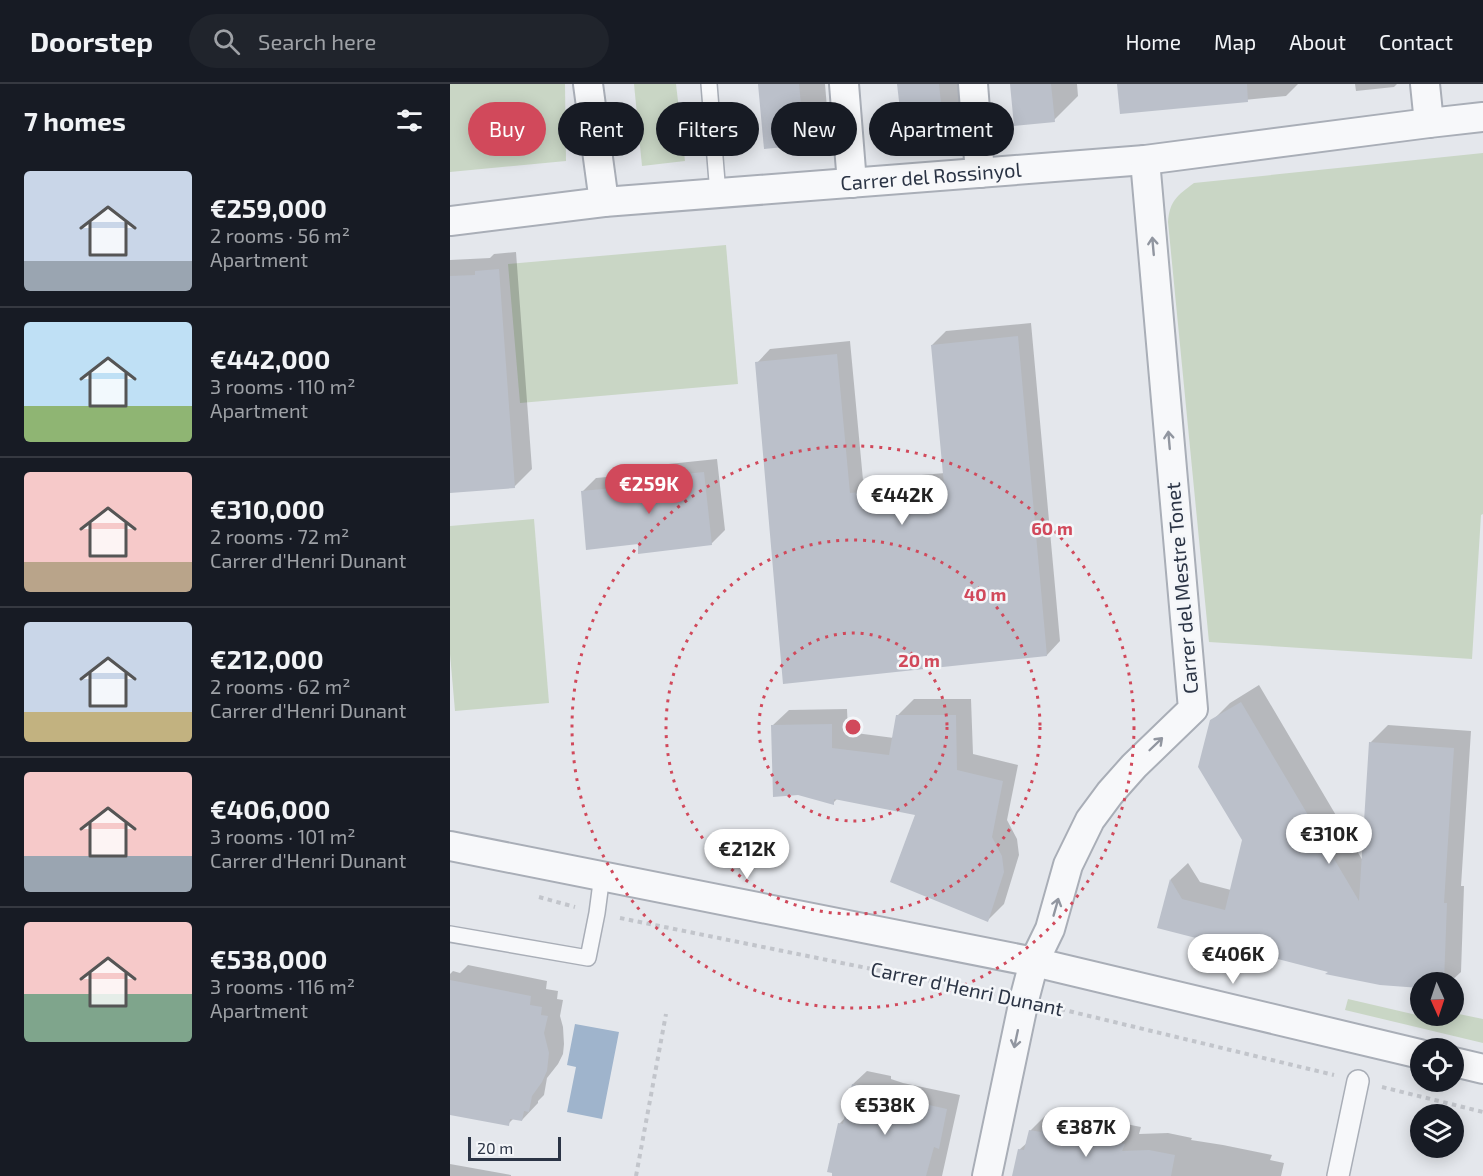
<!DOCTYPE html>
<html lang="en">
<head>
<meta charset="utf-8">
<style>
  :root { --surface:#171b24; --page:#20242c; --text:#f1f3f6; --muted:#9ea1a6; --line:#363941; --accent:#d1495b }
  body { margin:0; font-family:"Exo 2",sans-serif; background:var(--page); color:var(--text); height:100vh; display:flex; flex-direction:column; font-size:22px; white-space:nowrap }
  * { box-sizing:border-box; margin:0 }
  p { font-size:20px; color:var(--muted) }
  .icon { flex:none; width:33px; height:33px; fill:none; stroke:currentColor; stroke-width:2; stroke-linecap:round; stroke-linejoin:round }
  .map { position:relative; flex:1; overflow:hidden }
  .drawer { display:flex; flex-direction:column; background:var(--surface); width:450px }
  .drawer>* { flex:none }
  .banner { position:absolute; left:18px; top:18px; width:570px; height:54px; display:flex; gap:12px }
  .needle { width:39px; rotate:177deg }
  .buttons { position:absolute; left:960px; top:888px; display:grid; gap:12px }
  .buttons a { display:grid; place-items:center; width:54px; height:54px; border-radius:50%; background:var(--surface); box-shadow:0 3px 15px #0003; font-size:30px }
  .scale { position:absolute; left:18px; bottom:15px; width:93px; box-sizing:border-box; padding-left:6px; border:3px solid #2b3445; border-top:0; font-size:16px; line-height:21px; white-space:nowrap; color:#2b3445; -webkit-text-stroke:4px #f4f6f9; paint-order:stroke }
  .price { position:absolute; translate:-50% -51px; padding:0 14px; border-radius:21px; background:#fff; color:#222; font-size:20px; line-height:39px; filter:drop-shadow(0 2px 3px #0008) }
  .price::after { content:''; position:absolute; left:50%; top:36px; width:18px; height:14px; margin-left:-9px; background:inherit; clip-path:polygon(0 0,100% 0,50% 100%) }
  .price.active { background:var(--accent); color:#fff }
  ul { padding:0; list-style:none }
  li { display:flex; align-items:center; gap:18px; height:150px; padding:0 24px }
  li+li { border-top:2px solid var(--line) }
  li span { display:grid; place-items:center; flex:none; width:168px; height:120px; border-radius:6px; color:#555 }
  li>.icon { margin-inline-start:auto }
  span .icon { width:72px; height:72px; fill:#fffc; stroke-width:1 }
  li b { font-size:26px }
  h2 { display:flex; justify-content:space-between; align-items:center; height:72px; padding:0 24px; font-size:26px }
  .chip { padding:0 21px; border-radius:27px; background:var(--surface); box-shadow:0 3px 15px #0003; font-size:21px; line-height:54px }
  .chip.active { background:var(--accent); color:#fff }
  header { display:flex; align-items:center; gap:36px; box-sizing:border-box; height:84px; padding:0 30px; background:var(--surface); border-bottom:2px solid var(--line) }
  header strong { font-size:28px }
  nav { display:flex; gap:33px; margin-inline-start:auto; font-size:21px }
  .search { width:420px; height:54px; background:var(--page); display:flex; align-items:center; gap:15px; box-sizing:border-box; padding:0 21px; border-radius:33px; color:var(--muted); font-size:22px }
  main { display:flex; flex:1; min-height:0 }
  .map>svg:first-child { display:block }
</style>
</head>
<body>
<header>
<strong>Doorstep</strong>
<div class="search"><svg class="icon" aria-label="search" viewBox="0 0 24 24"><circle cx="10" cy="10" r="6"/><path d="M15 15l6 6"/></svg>Search here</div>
<nav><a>Home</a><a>Map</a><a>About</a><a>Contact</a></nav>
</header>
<main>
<section class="drawer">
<h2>7 homes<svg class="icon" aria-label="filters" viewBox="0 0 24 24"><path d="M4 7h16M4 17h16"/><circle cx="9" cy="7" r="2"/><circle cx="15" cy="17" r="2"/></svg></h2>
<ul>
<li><span style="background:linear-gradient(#c9d6e8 75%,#9aa5b1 0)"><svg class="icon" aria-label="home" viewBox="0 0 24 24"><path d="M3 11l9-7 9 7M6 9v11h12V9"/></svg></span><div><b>€259,000</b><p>2 rooms · 56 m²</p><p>Apartment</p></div></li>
<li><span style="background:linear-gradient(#bfe0f5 70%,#8fb573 0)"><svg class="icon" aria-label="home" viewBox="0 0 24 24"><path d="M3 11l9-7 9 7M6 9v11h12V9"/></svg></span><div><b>€442,000</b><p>3 rooms · 110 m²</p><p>Apartment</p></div></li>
<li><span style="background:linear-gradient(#f6c9c9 75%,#b9a48a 0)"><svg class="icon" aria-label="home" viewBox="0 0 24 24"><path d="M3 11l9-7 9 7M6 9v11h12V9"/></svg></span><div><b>€310,000</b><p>2 rooms · 72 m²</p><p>Carrer d'Henri Dunant</p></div></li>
<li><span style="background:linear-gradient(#c9d6e8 75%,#c2b280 0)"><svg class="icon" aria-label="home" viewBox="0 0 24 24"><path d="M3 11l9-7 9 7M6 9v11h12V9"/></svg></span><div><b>€212,000</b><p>2 rooms · 62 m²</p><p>Carrer d'Henri Dunant</p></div></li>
<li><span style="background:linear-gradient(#f6c9c9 70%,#9aa5b1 0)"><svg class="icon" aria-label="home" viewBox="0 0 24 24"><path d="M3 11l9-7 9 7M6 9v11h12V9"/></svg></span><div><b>€406,000</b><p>3 rooms · 101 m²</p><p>Carrer d'Henri Dunant</p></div></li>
<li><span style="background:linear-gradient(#f6c9c9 60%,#7fa58c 0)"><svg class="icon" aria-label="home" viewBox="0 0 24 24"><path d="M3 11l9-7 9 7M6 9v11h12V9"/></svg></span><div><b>€538,000</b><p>3 rooms · 116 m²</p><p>Apartment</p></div></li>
</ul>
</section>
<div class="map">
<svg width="1033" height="1092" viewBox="0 0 1033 1092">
  <rect width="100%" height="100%" fill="#e4e7ec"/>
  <!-- green -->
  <g fill="#c9d6c5">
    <polygon points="0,0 115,0 116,77 0,88"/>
    <polygon points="184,0 226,0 235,77 192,82"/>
    <path d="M1033,69V430L1031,431L1022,575L759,558L718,138C720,116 727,112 744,99Z"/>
    <polygon points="276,161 288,300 70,319 58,180"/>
    <polygon points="84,435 99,619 5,627 0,570 0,442"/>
    <polygon points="898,915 971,932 1004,932 1004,929 1033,935 1033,959 895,926"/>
  </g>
  <!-- water -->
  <polygon fill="#9fb4cc" points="125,940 169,948 152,1035 117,1028 126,983 117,981"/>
  <!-- shadow -->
  <g fill="#0003">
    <polygon points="309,0 375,0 378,36 354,60"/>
    <polygon points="449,0 515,0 517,21 493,45"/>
    <polygon points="562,0 627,0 628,12 604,36"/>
    <polygon points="669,0 848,0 836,12 671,28"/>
    <polygon points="905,0 947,0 944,3 906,7"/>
    <polygon points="66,168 82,385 64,403 0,408 0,176 40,174 44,170"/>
    <polygon points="581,239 610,557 597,571 335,598 307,279 320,265 400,257 413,396 495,389 482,261 496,247"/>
    <polygon points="267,375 275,446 261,460 189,458 132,408 146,394 190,390 199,382"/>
    <polygon points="809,601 913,777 921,658 938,641 1021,647 1011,802 1014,802 1011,888 1000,898 970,898 970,903 931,899 709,843 721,795 738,779 750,798 781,806 794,756 762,637 780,619"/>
    <polygon points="464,615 521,615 523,670 568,681 557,736 567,755 569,771 554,820 538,836 467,729 388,714 383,719 322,642 339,626 397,625 398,648 444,654 447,632"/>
    <polygon points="18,881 97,897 96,905 108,907 107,915 113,916 110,932 113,943 114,960 113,970 108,980 97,994 94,1011 88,1017 88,1019 72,1036 64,1034 58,1040 0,1030 0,890 3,887 10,889"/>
    <polygon points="417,987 441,992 441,995 453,999 510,1011 492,1092 383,1092 389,1040 396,1033 403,1000"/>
    <polygon points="611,1027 691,1043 689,1050 718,1049 742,1054 741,1056 773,1061 822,1071 820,1076 834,1079 831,1092 564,1092 569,1066 578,1058 580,1047 598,1029 607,1031"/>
    <polygon points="0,1080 61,1091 61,1092 0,1092"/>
  </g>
  <!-- building -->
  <g fill="#bbc0ca">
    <polygon points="308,0 349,0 355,61 314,65"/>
    <polygon points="447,0 489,0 494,47 453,51"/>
    <polygon points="560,0 601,0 605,38 564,42"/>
    <polygon points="667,0 797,0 798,18 670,30"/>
    <polygon points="49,185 65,404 0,409 0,192 25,191 25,187"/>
    <polygon points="568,252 597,572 333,600 305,278 387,270 400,409 494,401 481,261"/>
    <polygon points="254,388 262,461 188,470 188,460 136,466 131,407 185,402 183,395"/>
    <polygon points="791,618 909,817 919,658 1004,664 994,819 997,819 994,898 970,898 970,904 930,901 875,890 878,888 707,844 720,795 732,815 775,826 792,756 748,683 760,636"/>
    <polygon points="446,631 506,631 507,686 553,697 542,753 552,772 554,788 538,838 440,798 465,731 384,715 384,721 348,711 323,713 321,641 382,640 382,664 439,671"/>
    <polygon points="0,896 81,912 80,921 92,923 91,931 98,932 94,949 99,969 97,987 92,998 82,1012 79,1028 74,1027 72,1037 60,1035 59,1042 0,1031"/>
    <polygon points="402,1000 429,1005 428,1009 439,1012 497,1025 489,1065 484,1063 476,1092 382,1092 382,1089 377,1088 388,1039 393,1040"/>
    <polygon points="592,1044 675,1060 672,1067 699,1066 725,1071 721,1092 562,1092 568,1065 574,1066 579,1046 591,1048"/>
  </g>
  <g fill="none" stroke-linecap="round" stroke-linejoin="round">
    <defs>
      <g id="service">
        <polyline points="259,0 268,110"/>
        <polyline points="0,850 138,874 147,829 152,791"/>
      </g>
      <polyline id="pedestrian" points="888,1092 908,997"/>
      <g id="minor">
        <polyline points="138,0 154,118"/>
        <polyline points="394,0 402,99"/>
        <polyline points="523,0 530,89"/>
        <polyline points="975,0 979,39"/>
        <path id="s1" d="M0,137L154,118L695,76L979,39L1033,33"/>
        <polyline points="0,762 584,878 970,970"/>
        <polyline points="1004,978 1033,985"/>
        <polyline points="537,1092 574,916 584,878 600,845 618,781 640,736 660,709 684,682 743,625 695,76"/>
      </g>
    </defs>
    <!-- service casing -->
    <use href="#service" stroke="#a9aeb7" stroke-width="18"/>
    <!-- pedestrian casing -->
    <use href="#pedestrian" stroke="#a9aeb7" stroke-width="24"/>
    <!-- minor casing -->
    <use href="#minor" stroke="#a9aeb7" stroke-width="32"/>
    <!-- path -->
    <g stroke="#c2c5cb" stroke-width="4" stroke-dasharray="4.5 4.5" stroke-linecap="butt">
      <polyline points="89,813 125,823"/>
      <polyline points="170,834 545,910"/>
      <polyline points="602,923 884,991"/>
      <polyline points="932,1003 1033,1028"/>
      <polyline points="186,1092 216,930"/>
    </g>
    <!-- service -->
    <use href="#service" stroke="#f7f8fa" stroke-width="15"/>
    <!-- pedestrian -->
    <use href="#pedestrian" stroke="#f7f8fa" stroke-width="21"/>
    <!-- minor -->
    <use href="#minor" stroke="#f7f8fa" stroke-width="28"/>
  </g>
  <!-- one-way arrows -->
  <defs><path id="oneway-shaft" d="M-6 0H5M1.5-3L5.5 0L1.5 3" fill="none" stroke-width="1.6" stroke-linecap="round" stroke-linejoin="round" transform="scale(1.5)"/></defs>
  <g stroke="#9196a0">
    <use href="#oneway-shaft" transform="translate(703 162) rotate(-95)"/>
    <use href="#oneway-shaft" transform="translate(719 356) rotate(-95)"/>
    <use href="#oneway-shaft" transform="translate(706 660) rotate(-44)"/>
    <use href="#oneway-shaft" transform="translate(606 823) rotate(-74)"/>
    <use href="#oneway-shaft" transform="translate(566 955) rotate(102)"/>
  </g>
  <!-- distance rings -->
  <g fill="none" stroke="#d1495b" stroke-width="3" stroke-dasharray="3 6">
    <circle cx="403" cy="643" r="94"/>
    <circle cx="403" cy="643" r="187"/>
    <circle cx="403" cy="643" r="281"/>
  </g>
  <g text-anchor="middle" stroke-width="5" stroke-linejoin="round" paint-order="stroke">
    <!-- street labels -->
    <g font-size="20" fill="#2b3445" stroke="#f4f6f9">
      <text dy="7" stroke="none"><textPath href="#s1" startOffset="483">Carrer del Rossinyol</textPath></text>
      <text transform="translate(732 504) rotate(-95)" y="7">Carrer del Mestre Tonet</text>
      <text transform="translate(517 905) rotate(12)" y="7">Carrer d'Henri Dunant</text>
    </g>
  </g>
  <circle cx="403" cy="643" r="9" fill="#d1495b" stroke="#f4f6f9" stroke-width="3"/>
  <g font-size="18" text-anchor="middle" font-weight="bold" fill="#d1495b" stroke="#f4f6f9" stroke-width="5" stroke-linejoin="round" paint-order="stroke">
    <text x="602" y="451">60 m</text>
    <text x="535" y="517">40 m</text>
    <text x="469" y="583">20 m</text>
  </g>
</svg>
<div class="buttons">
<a><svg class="needle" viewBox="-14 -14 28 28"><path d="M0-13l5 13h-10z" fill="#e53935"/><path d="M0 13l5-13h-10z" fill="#9ea1a6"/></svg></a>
<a><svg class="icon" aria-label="locate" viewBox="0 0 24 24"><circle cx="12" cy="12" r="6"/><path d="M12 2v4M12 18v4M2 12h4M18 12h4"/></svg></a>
<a><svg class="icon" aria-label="layers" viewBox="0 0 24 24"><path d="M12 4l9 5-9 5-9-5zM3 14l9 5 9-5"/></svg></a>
</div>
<div class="scale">20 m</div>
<b class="price active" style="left:199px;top:431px">€259K</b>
<b class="price" style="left:452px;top:442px">€442K</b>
<b class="price" style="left:879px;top:781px">€310K</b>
<b class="price" style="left:297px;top:796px">€212K</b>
<b class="price" style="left:783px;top:901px">€406K</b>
<b class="price" style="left:435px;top:1052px">€538K</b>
<b class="price" style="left:636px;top:1074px">€387K</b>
<div class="banner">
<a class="chip active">Buy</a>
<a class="chip">Rent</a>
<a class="chip">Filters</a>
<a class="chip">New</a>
<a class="chip">Apartment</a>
</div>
</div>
</main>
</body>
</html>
